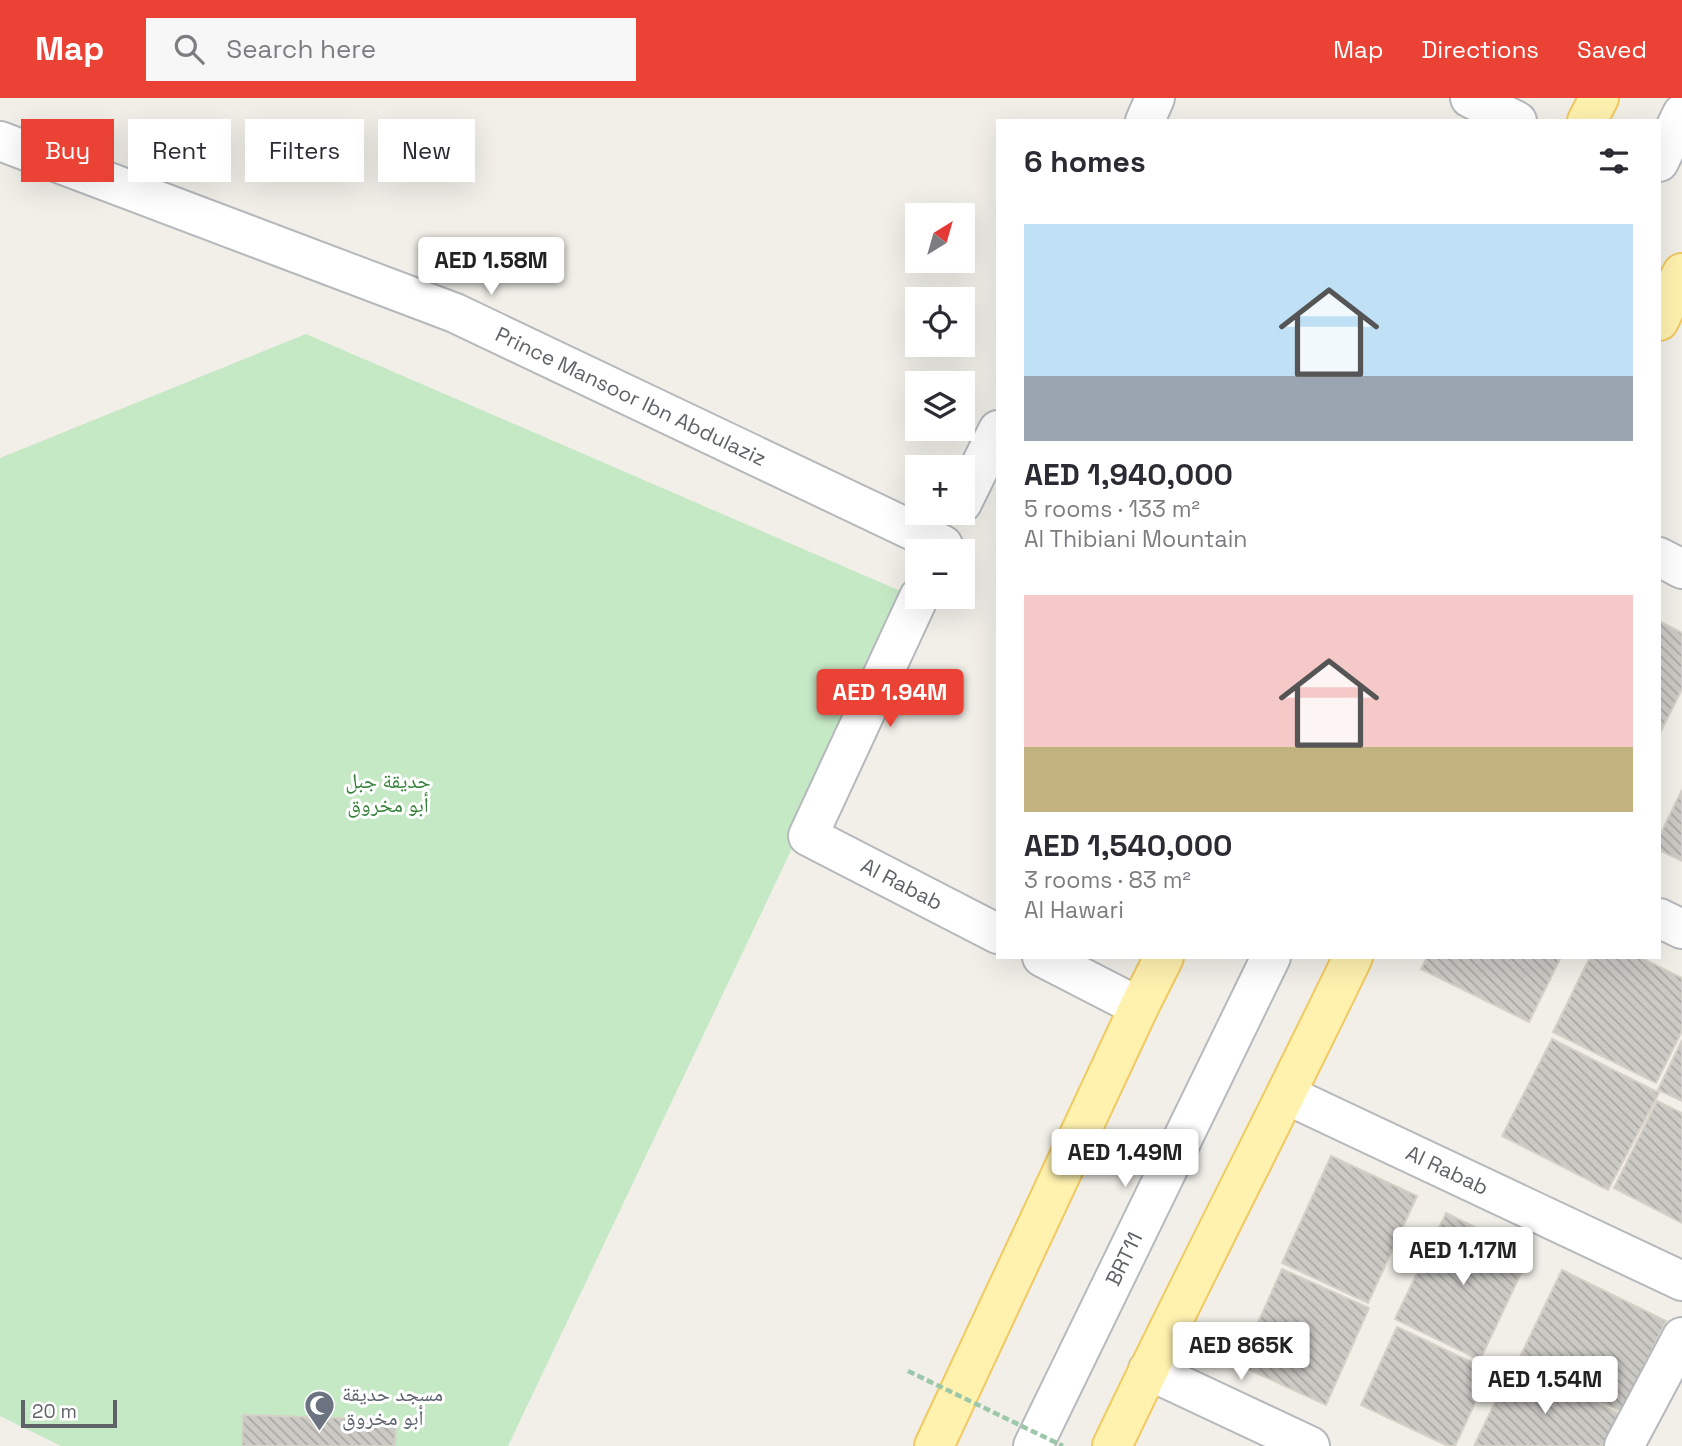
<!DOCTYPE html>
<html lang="en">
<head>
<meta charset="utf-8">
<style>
  :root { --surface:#fff; --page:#f7f7f7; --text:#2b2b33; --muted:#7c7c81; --accent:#ea4335 }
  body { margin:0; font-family:"Space Grotesk","Noto Naskh Arabic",sans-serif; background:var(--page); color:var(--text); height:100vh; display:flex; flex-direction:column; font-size:26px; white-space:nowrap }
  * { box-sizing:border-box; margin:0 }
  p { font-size:23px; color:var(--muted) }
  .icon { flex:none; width:38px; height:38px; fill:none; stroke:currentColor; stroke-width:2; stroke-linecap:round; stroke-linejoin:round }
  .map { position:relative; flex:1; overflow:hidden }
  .details { position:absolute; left:996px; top:21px; width:665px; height:840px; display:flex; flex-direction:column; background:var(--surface); border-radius:0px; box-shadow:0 7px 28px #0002 }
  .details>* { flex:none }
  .guide { position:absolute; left:21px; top:21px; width:665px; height:63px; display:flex; gap:14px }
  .needle { width:46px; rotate:37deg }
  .controls { position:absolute; left:905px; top:105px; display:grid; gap:14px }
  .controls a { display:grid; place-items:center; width:70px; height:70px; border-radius:0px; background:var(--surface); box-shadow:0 7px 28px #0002; font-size:35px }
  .scale { position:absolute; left:21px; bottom:18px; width:96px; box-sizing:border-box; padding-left:7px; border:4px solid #5f6368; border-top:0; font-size:19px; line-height:24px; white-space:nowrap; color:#5f6368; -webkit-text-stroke:5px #fff; paint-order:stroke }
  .price { position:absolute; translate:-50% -60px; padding:0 16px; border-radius:7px; background:#fff; color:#222; font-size:23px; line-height:46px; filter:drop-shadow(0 2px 4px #0008) }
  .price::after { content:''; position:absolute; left:50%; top:42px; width:21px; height:16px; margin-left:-10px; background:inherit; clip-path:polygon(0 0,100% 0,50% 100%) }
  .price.current { background:var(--accent); color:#fff }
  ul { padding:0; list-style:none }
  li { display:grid; align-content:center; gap:14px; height:371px; padding:0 28px }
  li span { display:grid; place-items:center; height:217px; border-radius:0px; color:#555 }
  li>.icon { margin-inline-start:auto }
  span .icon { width:126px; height:126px; fill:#fffc; stroke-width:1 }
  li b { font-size:30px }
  h2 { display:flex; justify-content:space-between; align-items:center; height:84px; padding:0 28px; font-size:30px }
  .pill { padding:0 24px; border-radius:0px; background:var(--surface); box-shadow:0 7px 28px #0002; font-size:24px; line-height:63px }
  .pill.current { background:var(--accent); color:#fff }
  header { display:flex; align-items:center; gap:42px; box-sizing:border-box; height:98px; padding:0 35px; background:var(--accent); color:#fff }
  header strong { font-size:33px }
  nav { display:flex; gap:38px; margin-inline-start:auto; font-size:24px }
  .search { width:490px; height:63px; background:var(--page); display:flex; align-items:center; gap:18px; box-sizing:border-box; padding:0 24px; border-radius:0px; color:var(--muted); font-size:26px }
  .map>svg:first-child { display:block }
</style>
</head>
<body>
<header>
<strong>Map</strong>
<div class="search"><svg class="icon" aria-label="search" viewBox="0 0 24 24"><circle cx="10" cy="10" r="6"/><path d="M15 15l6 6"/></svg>Search here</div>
<nav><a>Map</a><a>Directions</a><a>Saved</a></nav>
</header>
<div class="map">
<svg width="1682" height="1348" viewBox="0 0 1682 1348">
  <defs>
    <pattern id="building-back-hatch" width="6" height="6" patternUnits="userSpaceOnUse" patternTransform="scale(1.75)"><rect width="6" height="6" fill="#cccac5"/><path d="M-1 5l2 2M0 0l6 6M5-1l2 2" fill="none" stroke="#a9a8a4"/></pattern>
  </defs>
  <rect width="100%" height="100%" fill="#f1efe8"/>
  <!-- green -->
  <polygon fill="#c5e8c5" points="306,236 912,498 508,1348 61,1348 0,1318 0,360"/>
  <!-- building -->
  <g fill="url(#building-back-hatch)" stroke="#d6d1c6" stroke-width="2">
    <polygon points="1659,523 1682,535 1682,591 1659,637"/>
    <polygon points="1682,692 1682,763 1659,752 1659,739"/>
    <polygon points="1427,859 1561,859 1529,924 1421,871"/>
    <polygon points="1590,859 1640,859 1682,880 1682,933 1656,985 1553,934"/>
    <polygon points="1552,941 1659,995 1608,1092 1502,1038"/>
    <polygon points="1682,942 1682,1003 1658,992"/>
    <polygon points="1657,1003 1682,1015 1682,1125 1614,1090"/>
    <polygon points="1331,1058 1417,1098 1368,1205 1282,1165"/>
    <polygon points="1446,1115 1530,1156 1480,1262 1395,1221"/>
    <polygon points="1282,1171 1369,1210 1326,1307 1239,1267"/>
    <polygon points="1562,1172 1666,1223 1622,1314 1518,1263"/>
    <polygon points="1397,1229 1490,1273 1455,1348 1448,1348 1361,1307"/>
    <polygon points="1514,1265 1622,1317 1607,1348 1474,1348"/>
    <polygon points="243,1317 396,1322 395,1348 242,1348"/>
  </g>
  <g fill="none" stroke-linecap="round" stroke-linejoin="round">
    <defs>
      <g id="street">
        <polyline points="1470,0 1517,23"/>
        <polyline points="1145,23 1155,0"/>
        <path id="s1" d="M0,43L455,215L943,447"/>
        <polyline points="962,405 998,332"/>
        <polyline points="1659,459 1682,471"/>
        <path id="s2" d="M919,499L808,738L998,836"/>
        <polyline points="1659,820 1682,831"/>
        <polyline points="1042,859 1139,909"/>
        <path id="s3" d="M1287,997L1682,1183"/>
        <polyline points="1148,1272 1310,1348"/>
        <polyline points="1624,1348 1682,1239"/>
      </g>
      <g id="secondary">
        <polyline points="1659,64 1682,16"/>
        <path id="s4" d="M1033,1348L1271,859"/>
      </g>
      <g id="primary">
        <polyline points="1587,23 1599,0"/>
        <polyline points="1659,223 1682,175"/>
        <polyline points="934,1348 1139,909 1164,859"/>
        <path d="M1112,1348C1190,1184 1274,1023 1353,859"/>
      </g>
    </defs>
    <!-- street casing -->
    <use href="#street" stroke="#b5b8bc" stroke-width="42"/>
    <!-- secondary casing -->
    <use href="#secondary" stroke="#b6babf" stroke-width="42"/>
    <!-- primary casing -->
    <use href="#primary" stroke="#f2c960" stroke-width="42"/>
    <!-- street -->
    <use href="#street" stroke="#fff" stroke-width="38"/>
    <!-- secondary -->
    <use href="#secondary" stroke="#fff" stroke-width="38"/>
    <!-- primary -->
    <use href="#primary" stroke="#fff2af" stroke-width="38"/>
    <!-- path-bridge -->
    <polyline stroke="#9cc7a9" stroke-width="4.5" stroke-dasharray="7 3.5" stroke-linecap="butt" points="908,1273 1063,1348"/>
  </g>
  <!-- icons -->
  <defs>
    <symbol id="mosque-pin" viewBox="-11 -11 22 30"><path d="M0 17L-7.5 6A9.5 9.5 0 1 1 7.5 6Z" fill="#6b7280" stroke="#fff"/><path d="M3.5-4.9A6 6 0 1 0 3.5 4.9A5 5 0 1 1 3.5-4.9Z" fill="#fff"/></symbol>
  </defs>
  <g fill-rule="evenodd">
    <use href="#mosque-pin" x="302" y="1290" width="35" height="47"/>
  </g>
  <g text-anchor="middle" stroke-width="6" stroke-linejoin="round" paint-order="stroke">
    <!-- street labels -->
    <g font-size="21" fill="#5f6368" stroke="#fff">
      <text dy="7" stroke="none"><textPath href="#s1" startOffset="681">Prince Mansoor Ibn Abdulaziz</textPath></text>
      <text dy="7" stroke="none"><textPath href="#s2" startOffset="369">Al Rabab</textPath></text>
      <text dy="7" stroke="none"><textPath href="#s3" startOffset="177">Al Rabab</textPath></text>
      <text dy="7" stroke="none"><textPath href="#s4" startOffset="208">BRT11</textPath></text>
    </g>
    <!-- park labels -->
    <g font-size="21" fill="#348238" stroke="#fff">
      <text x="388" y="690">حديقة جبل<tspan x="388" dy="24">أبو مخروق</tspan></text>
    </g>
    <!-- worship labels -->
    <g font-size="21" fill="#5b616d" stroke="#fff" text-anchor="start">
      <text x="342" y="1303">مسجد حديقة<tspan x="342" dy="24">أبو مخروق</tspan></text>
    </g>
  </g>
</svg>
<div class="controls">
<a><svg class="needle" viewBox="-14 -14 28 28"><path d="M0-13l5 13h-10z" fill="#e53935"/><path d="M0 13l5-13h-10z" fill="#7c7c81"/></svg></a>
<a><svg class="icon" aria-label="locate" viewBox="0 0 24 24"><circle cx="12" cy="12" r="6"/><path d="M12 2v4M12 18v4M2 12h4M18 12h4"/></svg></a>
<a><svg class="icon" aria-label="layers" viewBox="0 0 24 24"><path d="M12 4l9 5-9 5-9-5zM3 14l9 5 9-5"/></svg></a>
<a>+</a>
<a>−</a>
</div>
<div class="scale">20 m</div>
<b class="price" style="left:491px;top:199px">AED 1.58M</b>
<b class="price current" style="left:890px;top:631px">AED 1.94M</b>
<b class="price" style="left:1125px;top:1091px">AED 1.49M</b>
<b class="price" style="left:1463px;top:1189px">AED 1.17M</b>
<b class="price" style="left:1241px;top:1284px">AED 865K</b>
<b class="price" style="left:1545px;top:1318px">AED 1.54M</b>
<div class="guide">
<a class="pill current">Buy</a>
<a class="pill">Rent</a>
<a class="pill">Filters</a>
<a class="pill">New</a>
</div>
<section class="details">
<h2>6 homes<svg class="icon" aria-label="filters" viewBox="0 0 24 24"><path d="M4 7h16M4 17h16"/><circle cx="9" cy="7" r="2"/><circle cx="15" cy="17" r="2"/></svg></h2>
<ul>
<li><span style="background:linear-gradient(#bfe0f5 70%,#9aa5b1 0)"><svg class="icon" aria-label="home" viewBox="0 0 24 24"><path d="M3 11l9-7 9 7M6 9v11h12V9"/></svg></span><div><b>AED 1,940,000</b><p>5 rooms · 133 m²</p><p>Al Thibiani Mountain</p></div></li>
<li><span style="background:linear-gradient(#f6c9c9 70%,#c2b280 0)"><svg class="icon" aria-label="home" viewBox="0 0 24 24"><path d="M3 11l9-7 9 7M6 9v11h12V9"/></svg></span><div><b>AED 1,540,000</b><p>3 rooms · 83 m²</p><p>Al Hawari</p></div></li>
</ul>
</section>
</div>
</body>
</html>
